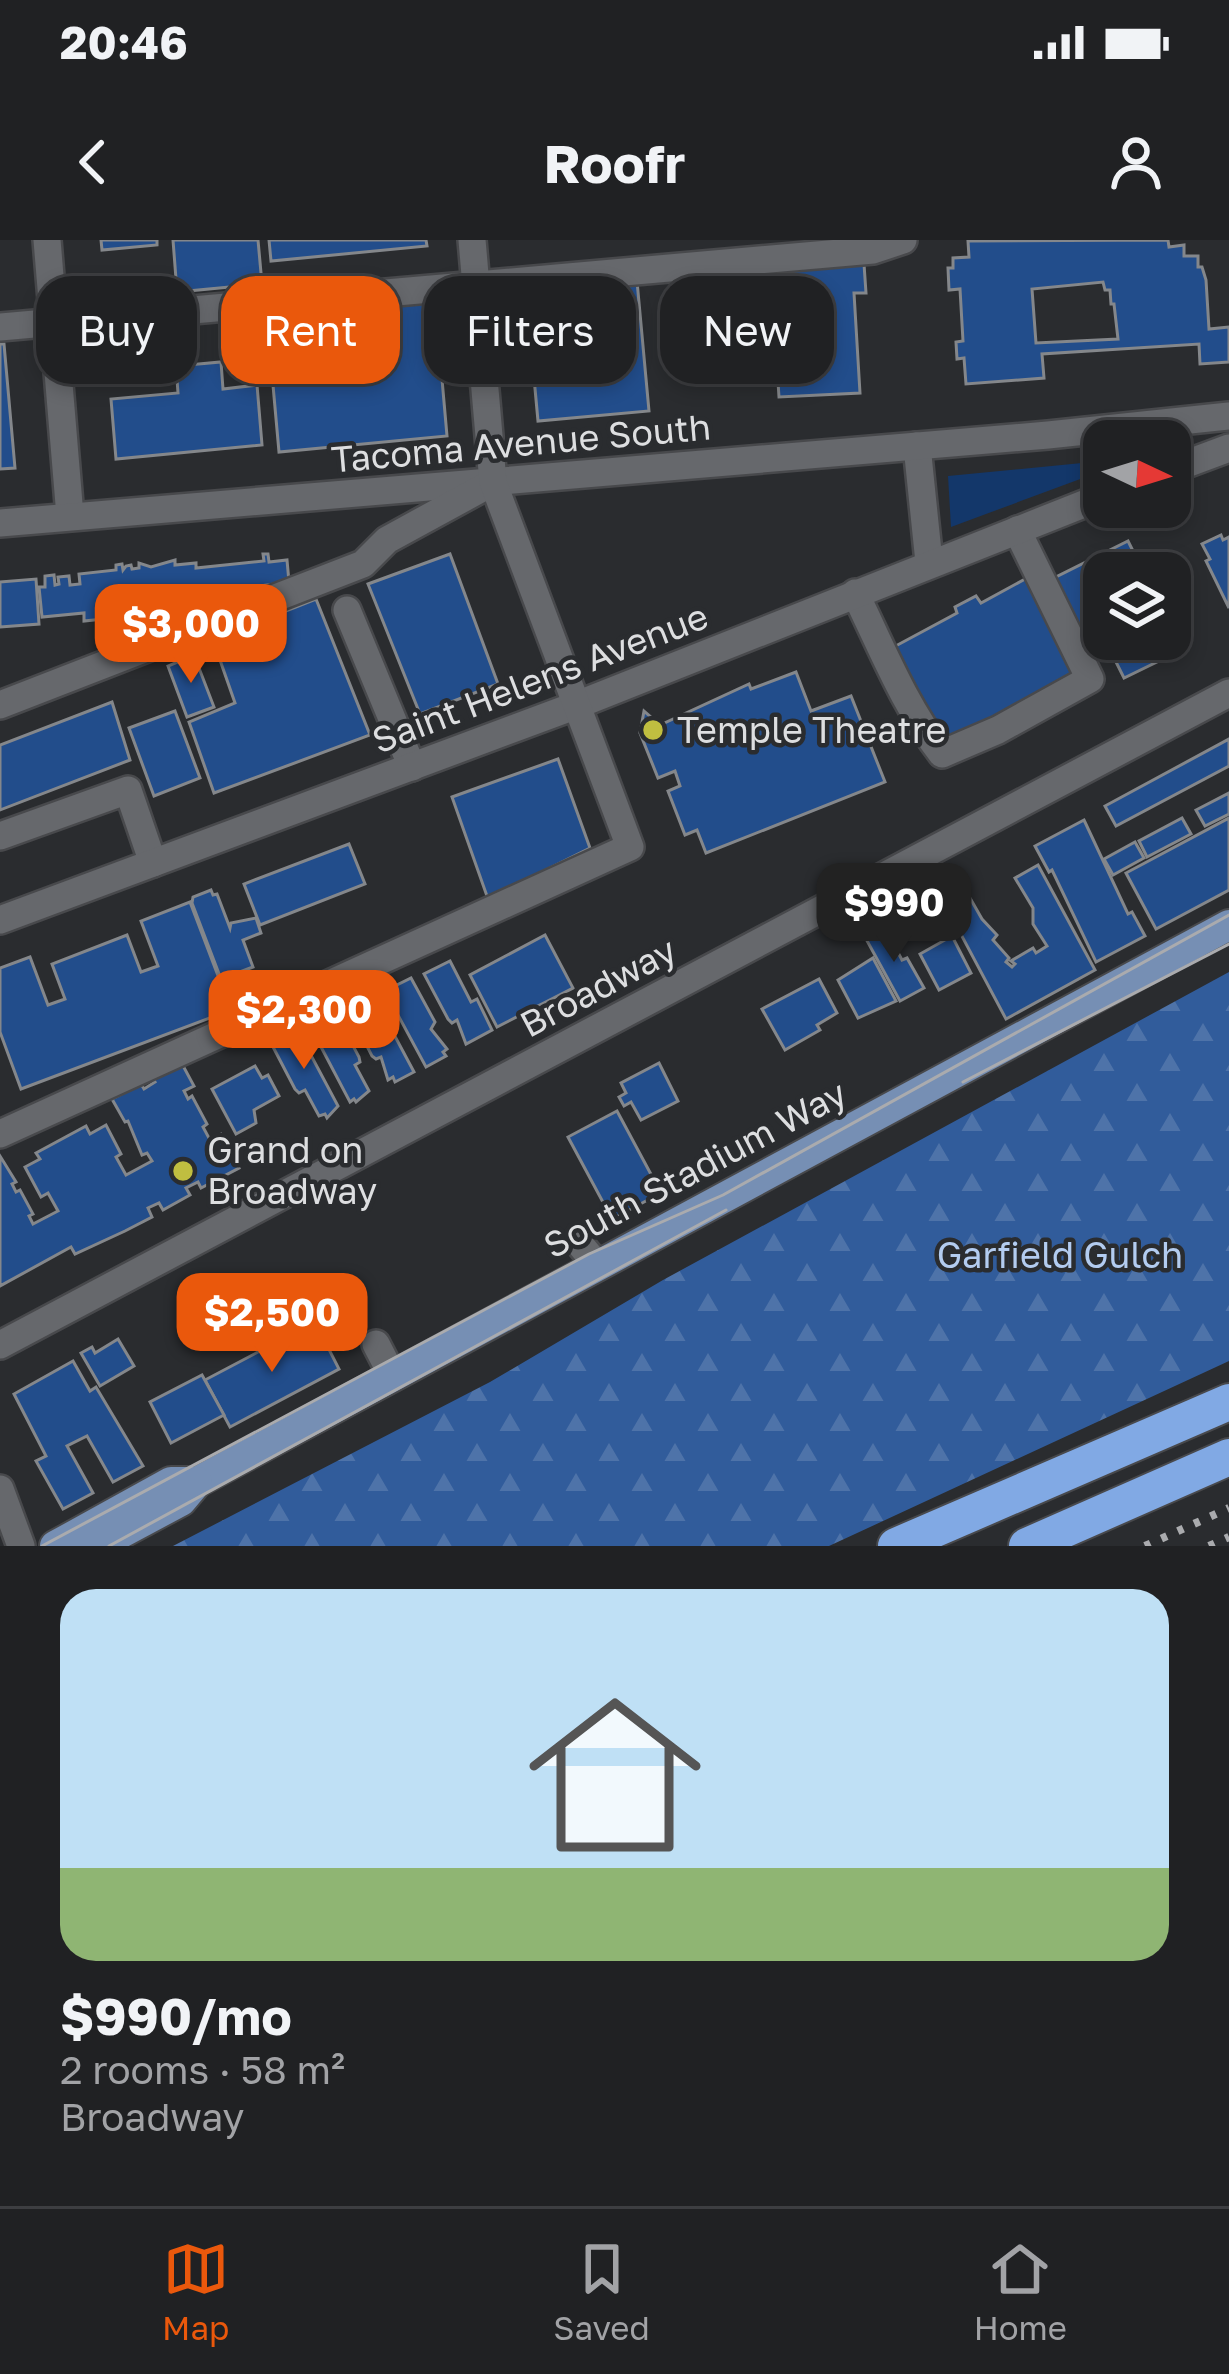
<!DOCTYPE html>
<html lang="en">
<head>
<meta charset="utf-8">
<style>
  :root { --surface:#202123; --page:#28292b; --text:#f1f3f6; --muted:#a2a3a6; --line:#3d3e41; --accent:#ea580c }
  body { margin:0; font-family:"Golos Text",sans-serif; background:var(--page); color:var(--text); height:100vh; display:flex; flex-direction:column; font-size:45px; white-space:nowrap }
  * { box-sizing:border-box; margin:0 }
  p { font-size:39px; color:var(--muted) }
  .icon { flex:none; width:66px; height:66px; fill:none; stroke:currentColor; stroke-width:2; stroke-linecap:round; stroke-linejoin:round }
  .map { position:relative; height:1306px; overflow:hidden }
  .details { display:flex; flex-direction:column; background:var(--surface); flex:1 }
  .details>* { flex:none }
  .top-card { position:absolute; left:36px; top:36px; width:1158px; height:108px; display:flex; gap:24px }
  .needle { width:78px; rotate:94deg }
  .buttons { position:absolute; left:1083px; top:180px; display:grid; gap:24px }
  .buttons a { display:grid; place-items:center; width:108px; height:108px; border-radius:24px; background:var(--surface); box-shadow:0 6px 18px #0003,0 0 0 3px var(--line); font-size:60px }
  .price { position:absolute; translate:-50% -102px; padding:0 27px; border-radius:24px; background:var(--accent); color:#fff; font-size:39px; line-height:78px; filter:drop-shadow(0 3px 6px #0008) }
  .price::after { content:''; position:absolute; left:50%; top:72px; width:36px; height:27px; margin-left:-18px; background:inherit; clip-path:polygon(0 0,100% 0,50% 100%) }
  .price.active { background:#222; color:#fff }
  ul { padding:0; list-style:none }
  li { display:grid; align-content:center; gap:24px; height:636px; padding:0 60px }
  li span { display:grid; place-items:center; height:372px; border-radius:36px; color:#555 }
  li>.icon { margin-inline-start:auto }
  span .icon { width:216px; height:216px; fill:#fffc; stroke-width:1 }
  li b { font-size:51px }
  .pill { padding:0 42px; border-radius:36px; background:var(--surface); box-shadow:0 6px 18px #0003,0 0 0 3px var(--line); font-size:42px; line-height:108px }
  .pill.active { background:var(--accent); color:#fff }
  .status { display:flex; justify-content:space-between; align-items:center; height:84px; padding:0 60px; background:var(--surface); direction:ltr }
  .status svg { height:33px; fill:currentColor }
  header { display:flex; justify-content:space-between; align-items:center; height:156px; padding:0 60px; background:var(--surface); font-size:54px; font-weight:700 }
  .tabs { display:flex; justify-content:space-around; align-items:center; height:168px; border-top:3px solid var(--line); background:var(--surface); font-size:33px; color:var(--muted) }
  .tabs a { display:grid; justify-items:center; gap:6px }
  .tabs .active { color:var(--accent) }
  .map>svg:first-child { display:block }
</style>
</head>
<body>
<div class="status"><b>20:46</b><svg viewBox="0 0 49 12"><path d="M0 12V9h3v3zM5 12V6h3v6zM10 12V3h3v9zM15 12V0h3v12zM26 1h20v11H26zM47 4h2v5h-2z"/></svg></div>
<header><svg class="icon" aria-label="back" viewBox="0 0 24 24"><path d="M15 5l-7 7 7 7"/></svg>Roofr<svg class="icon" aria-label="person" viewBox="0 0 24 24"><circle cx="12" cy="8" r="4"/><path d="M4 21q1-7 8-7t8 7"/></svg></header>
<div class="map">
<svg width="1229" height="1306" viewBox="0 0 1229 1306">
  <defs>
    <pattern id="forest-firs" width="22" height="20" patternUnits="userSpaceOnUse" patternTransform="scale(3)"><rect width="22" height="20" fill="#315c9b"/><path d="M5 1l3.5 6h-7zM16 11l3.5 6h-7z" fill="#4e73a9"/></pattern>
  </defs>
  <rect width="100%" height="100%" fill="#2a2c2f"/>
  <!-- forest -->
  <polygon fill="url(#forest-firs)" points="1229,732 1229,1121 829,1306 173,1306 490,1142 663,1040"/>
  <!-- park -->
  <polygon fill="#13376a" points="1082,223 1087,226 1088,233 1083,238 951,287 948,236"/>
  <!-- building -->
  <g fill="#224d8b" stroke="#84878b" stroke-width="3" fill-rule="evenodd">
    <polygon points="101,0 157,0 157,5 102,10"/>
    <polygon points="173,0 258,0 262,44 177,52"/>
    <polygon points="269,0 426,0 427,6 271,21"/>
    <path d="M1168,0L1169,7L1184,5V16H1198V27H1202L1206,40L1209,89L1229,87V122L1200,124L1199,104L1042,114L1044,138L966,144L964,118L957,119L956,102L963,101L960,49L949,50L948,28H953V18L969,17L968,1ZM1103,42L1105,50H1110L1111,64H1114L1118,99L1036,103L1032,49Z"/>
    <polygon points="864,24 866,53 854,53 860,153 779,157 775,96 752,97 748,31"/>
    <polygon points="637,41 649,171 538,181 526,51"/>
    <polygon points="434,48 447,196 279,212 272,134 360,125 355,56"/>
    <polygon points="348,68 351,95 271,102 268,76"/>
    <polygon points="0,104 4,104 15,228 0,229"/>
    <polygon points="221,122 223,149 257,145 262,205 116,219 111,159 178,153 176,126"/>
    <polygon points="1221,295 1223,300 1229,297 1229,368 1206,321 1210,319 1202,304"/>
    <polygon points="1128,301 1144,333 1104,333 1104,385 1083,396 1054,338"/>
    <polygon points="263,314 268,314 269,322 287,320 289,342 231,350 231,358 199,361 200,369 84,381 84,373 42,377 39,347 45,347 45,336 54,335 55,345 59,344 58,337 69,336 70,345 80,344 79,334 116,330 116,325 122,324 123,330 126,326 131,325 132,329 139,328 139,323 151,327 175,320 175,325 196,323 196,328 264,321"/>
    <polygon points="450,314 498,444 420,474 368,344"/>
    <polygon points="1027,338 1079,432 942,505 890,409 957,373 955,367 976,356 981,363"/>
    <polygon points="36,339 39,384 0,387 0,342"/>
    <polygon points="316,359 370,495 214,553 189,482 235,463 213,400"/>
    <polygon points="1112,399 1161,399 1169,416 1124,438 1109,408 1115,405"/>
    <polygon points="194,415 214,467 187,477 168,426"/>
    <polygon points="796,432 811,471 851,456 885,542 706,613 697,590 685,595 668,551 680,546 675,531 658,538 640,493 644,471 660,485 749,444 751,449"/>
    <polygon points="112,462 130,520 0,570 0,505"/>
    <polygon points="175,471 200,538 154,556 129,488"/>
    <polygon points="1229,499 1229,526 1116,586 1105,566"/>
    <polygon points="558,519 590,608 488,659 452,557"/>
    <polygon points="1229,553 1229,574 1205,586 1196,570"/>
    <polygon points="1182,578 1191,594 1147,617 1139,601"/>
    <polygon points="1229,578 1229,650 1156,689 1126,633"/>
    <polygon points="1084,580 1128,674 1132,672 1145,696 1096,722 1052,630 1049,632 1035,606"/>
    <polygon points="1135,602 1144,618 1113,635 1104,619"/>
    <polygon points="349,604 365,644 260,685 244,644"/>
    <polygon points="1038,625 1095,730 1006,779 940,655 962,644 982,679 997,695 993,700 1009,718 1006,722 1012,727 1015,724 1011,721 1033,708 1036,713 1047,706 1033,684 1033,668 1015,638"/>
    <polygon points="211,650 213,655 217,654 230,688 231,683 256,678 261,693 243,700 253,727 221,739 192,663 193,657"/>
    <polygon points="190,662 231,770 21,849 0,792 0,728 30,717 48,765 65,759 52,724 127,695 141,732 158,726 141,681"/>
    <polygon points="884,686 902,720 907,718 924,748 900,761 865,697"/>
    <polygon points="545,695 573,748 497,787 470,735"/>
    <polygon points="952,696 971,733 939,750 920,714"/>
    <polygon points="873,718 896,761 858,778 838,740"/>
    <polygon points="450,721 471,762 477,759 492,790 466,804 457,780 452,783 448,779 424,734"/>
    <polygon points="411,738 435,782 431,789 447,809 443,812 446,816 426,827 385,751"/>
    <polygon points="819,739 837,773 817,785 820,790 785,810 762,769"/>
    <polygon points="374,757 414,832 395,842 393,837 388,840 381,817 376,819 372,816 349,771"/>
    <polygon points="335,772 359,817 360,822 355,825 369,851 356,862 354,859 350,862 310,786"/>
    <polygon points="297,789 338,866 327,878 325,874 319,876 305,850 299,853 295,849 271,803"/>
    <polygon points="181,822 194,846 184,851 188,859 192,856 207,884 203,887 210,900 221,894 239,928 201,948 198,942 186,948 190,955 163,970 159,963 148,968 152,977 125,991 75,1014 71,1007 0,1046 0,916 16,942 12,944 16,952 20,950 33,974 29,976 33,984 58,971 48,953 41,957 25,927 40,919 36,913 86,886 90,894 106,885 121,914 116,917 126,935 152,921 147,913 142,915 128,881 125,882 112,859 141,844 144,849 155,842 152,837"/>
    <polygon points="659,823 678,861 641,880 631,862 624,866 619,857 626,853 621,843"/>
    <polygon points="255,826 262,838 268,835 279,856 254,870 256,883 236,894 212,849"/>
    <polygon points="617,871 661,953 612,979 568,897"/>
    <polygon points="315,1082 339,1129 230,1187 205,1140"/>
    <polygon points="118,1099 134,1126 100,1146 81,1113 92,1107 95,1113"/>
    <polygon points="73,1121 90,1151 96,1147 143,1226 113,1242 87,1196 67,1206 93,1253 63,1269 36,1221 46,1216 14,1154"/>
    <polygon points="202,1135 224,1175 171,1203 150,1162"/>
  </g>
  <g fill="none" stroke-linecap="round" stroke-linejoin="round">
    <defs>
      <g id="minor">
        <polyline points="47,0 70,276"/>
        <polyline points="0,87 873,10 903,0"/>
        <polyline points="917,206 929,322"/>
        <polyline points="1170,230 1229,208"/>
        <polyline points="0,283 1048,195 1229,176"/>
        <path d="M855,353C882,408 904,465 942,514L998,490L1090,439L1017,290"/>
        <polyline points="347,370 412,527"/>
        <polyline points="0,465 363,324 387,300 484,247"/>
        <polyline points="0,596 128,550 153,623"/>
        <polyline points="0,680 577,465 1104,256"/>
        <polyline points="0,894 630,607 493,242 472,0"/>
        <polyline points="579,1003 598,1026"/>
        <polyline points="376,1104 393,1137"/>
        <polyline points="0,1105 1229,453"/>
        <polyline points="0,1249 21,1306"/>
      </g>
      <g id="major">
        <polyline points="197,1242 1229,685"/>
        <polyline points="55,1306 171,1242 197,1242 181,1261 97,1306"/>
      </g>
      <g id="highway">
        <polyline points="896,1306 1229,1162"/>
        <polyline points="1027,1306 1229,1217"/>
      </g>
    </defs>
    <!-- minor casing -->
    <use href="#minor" stroke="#48494c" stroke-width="32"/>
    <!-- major casing -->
    <use href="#major" stroke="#48494c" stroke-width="34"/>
    <!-- highway casing -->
    <use href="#highway" stroke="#48494c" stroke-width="40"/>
    <!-- minor -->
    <use href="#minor" stroke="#66686c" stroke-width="27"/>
    <!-- major -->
    <use href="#major" stroke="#768fb4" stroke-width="30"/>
    <!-- highway -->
    <use href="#highway" stroke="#81a9e4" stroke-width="36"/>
    <!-- tram -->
    <g stroke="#aaabae" stroke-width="3">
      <polyline points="963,842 1229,704"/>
      <polyline points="42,1306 589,1014 723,955 1229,675"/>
      <polyline points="109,1306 726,970"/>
    </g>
    <!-- rail -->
    <g stroke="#aaabae" stroke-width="8" stroke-dasharray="6 12" stroke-linecap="butt">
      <polyline points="1145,1306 1229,1268"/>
      <polyline points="1209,1306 1229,1297"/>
    </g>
  </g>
  <!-- markers -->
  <g fill="#c0be40" stroke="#2a2c2f" stroke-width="4.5">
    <circle cx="653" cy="490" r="12"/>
    <circle cx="183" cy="931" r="12"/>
  </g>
  <g text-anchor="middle" stroke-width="9" stroke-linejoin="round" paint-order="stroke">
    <!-- street labels -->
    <g font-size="36" fill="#dddee0" stroke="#2a2c2f">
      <text transform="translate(521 203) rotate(-5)" y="13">Tacoma Avenue South</text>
      <text transform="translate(540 438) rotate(-21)" y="13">Saint Helens Avenue</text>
      <text transform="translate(598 747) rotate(-28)" y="13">Broadway</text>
      <text transform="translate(695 929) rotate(-28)" y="13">South Stadium Way</text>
    </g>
    <!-- poi labels -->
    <g font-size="36" fill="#dddee0" stroke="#2a2c2f" text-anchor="start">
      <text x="677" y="503">Temple Theatre</text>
      <text x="207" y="923">Grand on<tspan x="207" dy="41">Broadway</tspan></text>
    </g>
    <!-- park labels -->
    <g font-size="36" fill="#b3ccf0" stroke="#2a2c2f">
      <text x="1060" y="1028">Garfield Gulch</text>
    </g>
  </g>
</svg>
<div class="buttons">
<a><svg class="needle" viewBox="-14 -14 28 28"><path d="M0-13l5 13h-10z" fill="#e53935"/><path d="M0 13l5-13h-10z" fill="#a2a3a6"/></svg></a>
<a><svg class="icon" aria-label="layers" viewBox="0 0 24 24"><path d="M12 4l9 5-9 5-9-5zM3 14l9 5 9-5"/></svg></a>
</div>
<b class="price" style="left:191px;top:446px">$3,000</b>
<b class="price active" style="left:894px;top:725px">$990</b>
<b class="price" style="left:304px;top:832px">$2,300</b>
<b class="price" style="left:272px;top:1135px">$2,500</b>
<div class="top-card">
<a class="pill">Buy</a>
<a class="pill active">Rent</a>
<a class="pill">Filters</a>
<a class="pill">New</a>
</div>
</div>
<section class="details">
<ul>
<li><span style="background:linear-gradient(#bfe0f5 75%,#8fb573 0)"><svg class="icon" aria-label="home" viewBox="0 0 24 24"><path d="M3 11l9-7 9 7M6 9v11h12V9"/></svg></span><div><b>$990/mo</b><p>2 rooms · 58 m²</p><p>Broadway</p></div></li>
</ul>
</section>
<nav class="tabs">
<a class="active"><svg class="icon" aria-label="map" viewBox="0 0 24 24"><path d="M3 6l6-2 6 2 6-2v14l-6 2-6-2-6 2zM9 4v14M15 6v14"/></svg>Map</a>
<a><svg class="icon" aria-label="saved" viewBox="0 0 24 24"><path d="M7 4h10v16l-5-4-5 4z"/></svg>Saved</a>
<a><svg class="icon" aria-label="home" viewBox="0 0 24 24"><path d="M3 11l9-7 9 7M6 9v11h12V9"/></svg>Home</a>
</nav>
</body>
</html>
